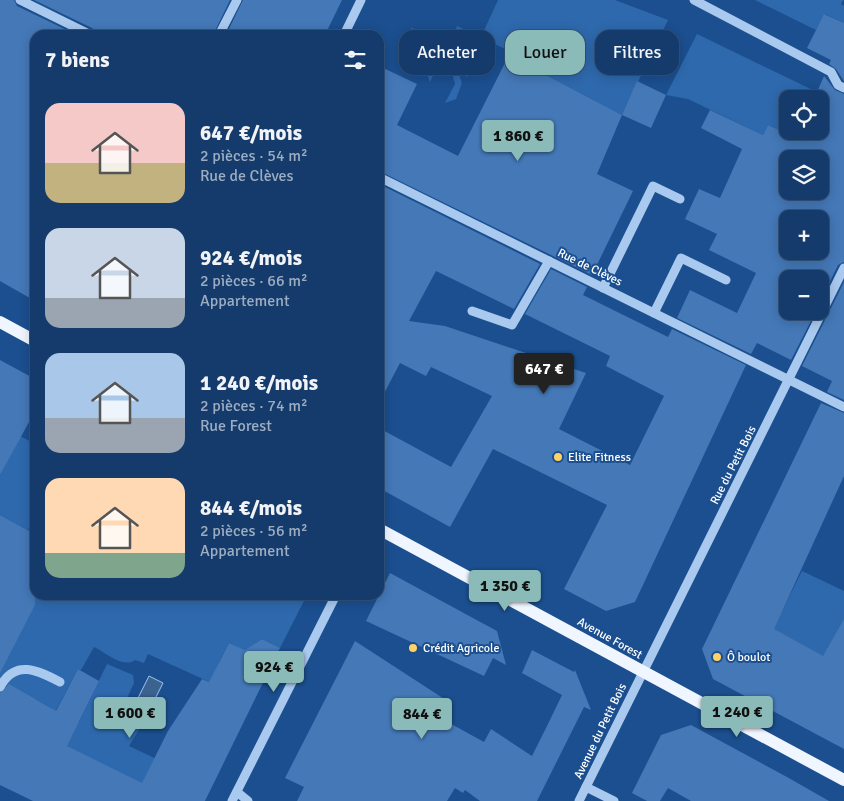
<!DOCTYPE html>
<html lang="fr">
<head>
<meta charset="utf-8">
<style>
  :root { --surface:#143b6b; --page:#1d4271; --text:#f1f3f6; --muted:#9dadc1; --line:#33557e; --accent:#8bbbb9 }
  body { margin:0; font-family:Signika,sans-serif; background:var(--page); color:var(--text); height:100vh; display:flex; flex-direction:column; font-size:19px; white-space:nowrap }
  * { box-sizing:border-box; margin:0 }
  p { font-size:16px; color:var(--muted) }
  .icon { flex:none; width:28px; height:28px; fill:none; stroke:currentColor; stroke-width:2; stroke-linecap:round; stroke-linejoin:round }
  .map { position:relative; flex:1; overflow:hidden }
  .drawer { position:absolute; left:30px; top:30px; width:354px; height:570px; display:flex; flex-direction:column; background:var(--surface); border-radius:15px; box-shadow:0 2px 12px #0003,0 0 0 1px var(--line) }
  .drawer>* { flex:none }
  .top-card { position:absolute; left:399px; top:30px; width:370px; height:45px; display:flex; gap:10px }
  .fabs { position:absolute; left:779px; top:90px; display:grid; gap:10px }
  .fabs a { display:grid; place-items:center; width:50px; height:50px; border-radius:10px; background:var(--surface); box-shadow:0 2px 12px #0003,0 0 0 1px var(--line); font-size:25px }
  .price { position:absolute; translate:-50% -42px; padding:0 11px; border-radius:5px; background:var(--accent); color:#111; font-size:16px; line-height:32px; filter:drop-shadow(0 1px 2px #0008) }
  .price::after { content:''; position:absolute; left:50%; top:30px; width:15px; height:11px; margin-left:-8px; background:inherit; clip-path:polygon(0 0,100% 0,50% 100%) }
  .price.active { background:#222; color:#fff }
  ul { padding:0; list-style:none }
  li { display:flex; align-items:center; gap:15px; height:125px; padding:0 15px }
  li span { display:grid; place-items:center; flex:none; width:140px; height:100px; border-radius:15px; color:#555 }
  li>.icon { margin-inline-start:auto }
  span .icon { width:60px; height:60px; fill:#fffc; stroke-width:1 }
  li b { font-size:21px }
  h2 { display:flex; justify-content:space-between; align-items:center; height:60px; padding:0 15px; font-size:21px }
  .pill { padding:0 18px; border-radius:15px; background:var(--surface); box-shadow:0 2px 12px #0003,0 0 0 1px var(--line); font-size:18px; line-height:45px }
  .pill.active { background:var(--accent); color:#111 }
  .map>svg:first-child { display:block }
</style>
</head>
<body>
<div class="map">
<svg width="844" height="801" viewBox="0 0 844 801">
  <rect width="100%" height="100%" fill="#1b4f8f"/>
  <!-- green -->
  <g fill="#2e69ad">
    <polygon points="498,0 615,0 668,20 622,115 544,74 548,68 481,38 473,53 490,60 483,74 470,69 467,78 452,38 457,26 481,37"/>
    <polygon points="755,0 843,0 841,4 844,6 844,23 825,14 816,30"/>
    <polygon points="411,27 429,39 444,54 449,46 462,83 456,99 445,103 455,84 451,69 439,63 430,82"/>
    <polygon points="697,34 817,92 814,99 788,99 788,131 820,131 832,156 768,125 763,135 688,99 666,95"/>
    <polygon points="20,436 35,444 35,516 28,530 0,515 0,475"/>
    <polygon points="802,571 844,591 844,643 817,667 750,640 766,606 781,613"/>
    <path d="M0,572L35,595H44L52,599L54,595H307L280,648L262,639L256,643L251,653L229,643L219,662L223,665L214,684L148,654L144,663L135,660C123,669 105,652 94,647L81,670L78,669L56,710L79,722L107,664L133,675L134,683L122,709L133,715L142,725L129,746L167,764L134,801L66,745L51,708L35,699L0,735Z"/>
  </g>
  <!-- water -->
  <polygon fill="#3c6290" stroke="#9cc4f0" points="149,676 163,683 148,713 134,706"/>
  <!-- building -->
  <g fill="#4478b7" fill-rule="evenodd">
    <polygon points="0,0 14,0 17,6 77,35 35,35 35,301 0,281"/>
    <polygon points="34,0 230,0 213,35 97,35 94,29"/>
    <polygon points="243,0 342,0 325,35 226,35"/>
    <polygon points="824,14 844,23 844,81 836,69 829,64 831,60 807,48"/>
    <polygon points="511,51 548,68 544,74 622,115 597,174 633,191 592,275 379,171 379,66 417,84 397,125 458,156"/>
    <path d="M824,76L835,90L844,94V262L838,265L820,302V279H788V311H816L791,360L757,343L751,354L677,318L690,290L737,313L756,273L709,250L717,234L685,219L699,189L720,198L742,149L701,128L710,110L763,135L768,125L796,138L799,131H820V99H814ZM788,159H820V191H788ZM788,219H820V251H788Z"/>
    <polygon points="637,81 666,95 651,128 622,115"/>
    <polygon points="379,184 540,264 514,309 436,271 409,321 445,326 586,373 559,429 630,465 664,396 606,366 610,356 525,314 551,269 587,287 583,295 668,337 672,329 746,365 635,602 606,611 564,589 607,505 493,449 450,527 379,488 379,428 451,467 492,396 431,367 426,376 400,363 379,403"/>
    <polygon points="844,282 844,400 827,392 832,381 802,366"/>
    <polygon points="0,360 35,379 35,411 0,475"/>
    <polygon points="821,403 844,413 844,476 774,629 823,656 844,619 844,749 713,679 702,649"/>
    <polygon points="0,515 35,534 35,605 0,673"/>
    <polygon points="390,573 497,631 506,665 493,658 484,676 366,621"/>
    <polygon points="262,639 280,648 205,801 33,801 0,785 0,693 9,684 56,711 78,669 99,681 67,746 142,783 168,731 202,679 209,682 229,643 245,650"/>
    <polygon points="355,641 452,704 444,720 484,742 491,729 532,756 546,728 562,695 522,673 532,650 574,672 575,670 591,710 584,707 537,801 480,801 465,790 463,793 455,788 447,801 297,801 304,787 285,778"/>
    <polygon points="691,725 787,777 829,801 691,801 668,788 660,801 647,801 632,793 661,735"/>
  </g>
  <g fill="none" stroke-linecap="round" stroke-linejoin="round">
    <!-- minor -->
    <g stroke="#a9c9ee" stroke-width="9">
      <polyline points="20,0 91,35"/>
      <polyline points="694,0 831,72 838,85 844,88"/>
      <polyline points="219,35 237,0"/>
      <polyline points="344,35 361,0"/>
      <polyline points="379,177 844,407"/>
      <polyline points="603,288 653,186 680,199"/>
      <polyline points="472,311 512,325 549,261"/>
      <polyline points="654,313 681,258 726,280"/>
      <path d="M0,687C15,659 37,670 60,682"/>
      <polyline points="586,787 614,801"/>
      <polyline points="237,792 248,801"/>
      <polyline points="232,801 336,595"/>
      <polyline points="579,801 844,268"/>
    </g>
    <!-- major -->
    <g stroke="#f0f6ff" stroke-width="12">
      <polyline points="0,322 35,341"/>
      <polyline points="379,529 844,780"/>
    </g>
  </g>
  <!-- markers -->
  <g fill="#ffd166" stroke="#1b4f8f" stroke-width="2">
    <circle cx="558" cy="457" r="5"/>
    <circle cx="413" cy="648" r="5"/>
    <circle cx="717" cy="657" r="5"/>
  </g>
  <g text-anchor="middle" stroke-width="4" stroke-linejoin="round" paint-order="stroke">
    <!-- street labels -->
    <g font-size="12" fill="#fff" stroke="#1b4f8f">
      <text transform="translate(590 267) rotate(26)" y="4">Rue de Clèves</text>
      <text transform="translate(733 465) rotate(-63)" y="4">Rue du Petit Bois</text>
      <text transform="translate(610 638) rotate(29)" y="4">Avenue Forest</text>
      <text transform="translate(600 731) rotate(-64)" y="4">Avenue du Petit Bois</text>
    </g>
    <!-- poi labels -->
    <g font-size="12" fill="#fff" stroke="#1b4f8f" text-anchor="start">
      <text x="568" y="461">Elite Fitness</text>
      <text x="423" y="652">Crédit Agricole</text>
      <text x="727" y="661">Ô boulot</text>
    </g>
  </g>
</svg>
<div class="fabs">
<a><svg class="icon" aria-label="locate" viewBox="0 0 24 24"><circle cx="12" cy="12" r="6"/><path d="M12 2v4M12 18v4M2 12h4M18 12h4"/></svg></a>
<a><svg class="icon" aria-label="layers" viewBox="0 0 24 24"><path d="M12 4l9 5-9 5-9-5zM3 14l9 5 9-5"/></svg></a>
<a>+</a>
<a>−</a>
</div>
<b class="price" style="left:518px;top:162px">1 860 €</b>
<b class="price active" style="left:544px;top:395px">647 €</b>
<b class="price" style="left:505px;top:612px">1 350 €</b>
<b class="price" style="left:274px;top:693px">924 €</b>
<b class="price" style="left:737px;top:738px">1 240 €</b>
<b class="price" style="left:130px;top:739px">1 600 €</b>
<b class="price" style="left:422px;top:740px">844 €</b>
<div class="top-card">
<a class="pill">Acheter</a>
<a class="pill active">Louer</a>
<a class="pill">Filtres</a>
</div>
<section class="drawer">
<h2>7 biens<svg class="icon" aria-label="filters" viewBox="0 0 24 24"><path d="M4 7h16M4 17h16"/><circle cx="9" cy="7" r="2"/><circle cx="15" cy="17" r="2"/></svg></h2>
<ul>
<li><span style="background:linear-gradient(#f6c9c9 60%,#c2b280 0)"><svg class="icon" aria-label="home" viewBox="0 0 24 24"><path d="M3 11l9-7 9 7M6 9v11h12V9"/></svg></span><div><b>647 €/mois</b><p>2 pièces · 54 m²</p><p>Rue de Clèves</p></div></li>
<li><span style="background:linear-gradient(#c9d6e8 70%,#9aa5b1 0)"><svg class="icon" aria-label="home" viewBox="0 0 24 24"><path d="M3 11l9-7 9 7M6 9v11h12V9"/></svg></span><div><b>924 €/mois</b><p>2 pièces · 66 m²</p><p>Appartement</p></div></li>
<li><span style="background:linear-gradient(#a9c7e8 65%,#9aa5b1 0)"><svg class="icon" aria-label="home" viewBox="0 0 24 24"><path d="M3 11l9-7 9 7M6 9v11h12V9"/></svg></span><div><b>1 240 €/mois</b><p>2 pièces · 74 m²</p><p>Rue Forest</p></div></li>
<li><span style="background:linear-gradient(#ffd9b3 75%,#7fa58c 0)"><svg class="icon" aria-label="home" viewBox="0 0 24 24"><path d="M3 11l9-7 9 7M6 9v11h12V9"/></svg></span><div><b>844 €/mois</b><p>2 pièces · 56 m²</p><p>Appartement</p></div></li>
</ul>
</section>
</div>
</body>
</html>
